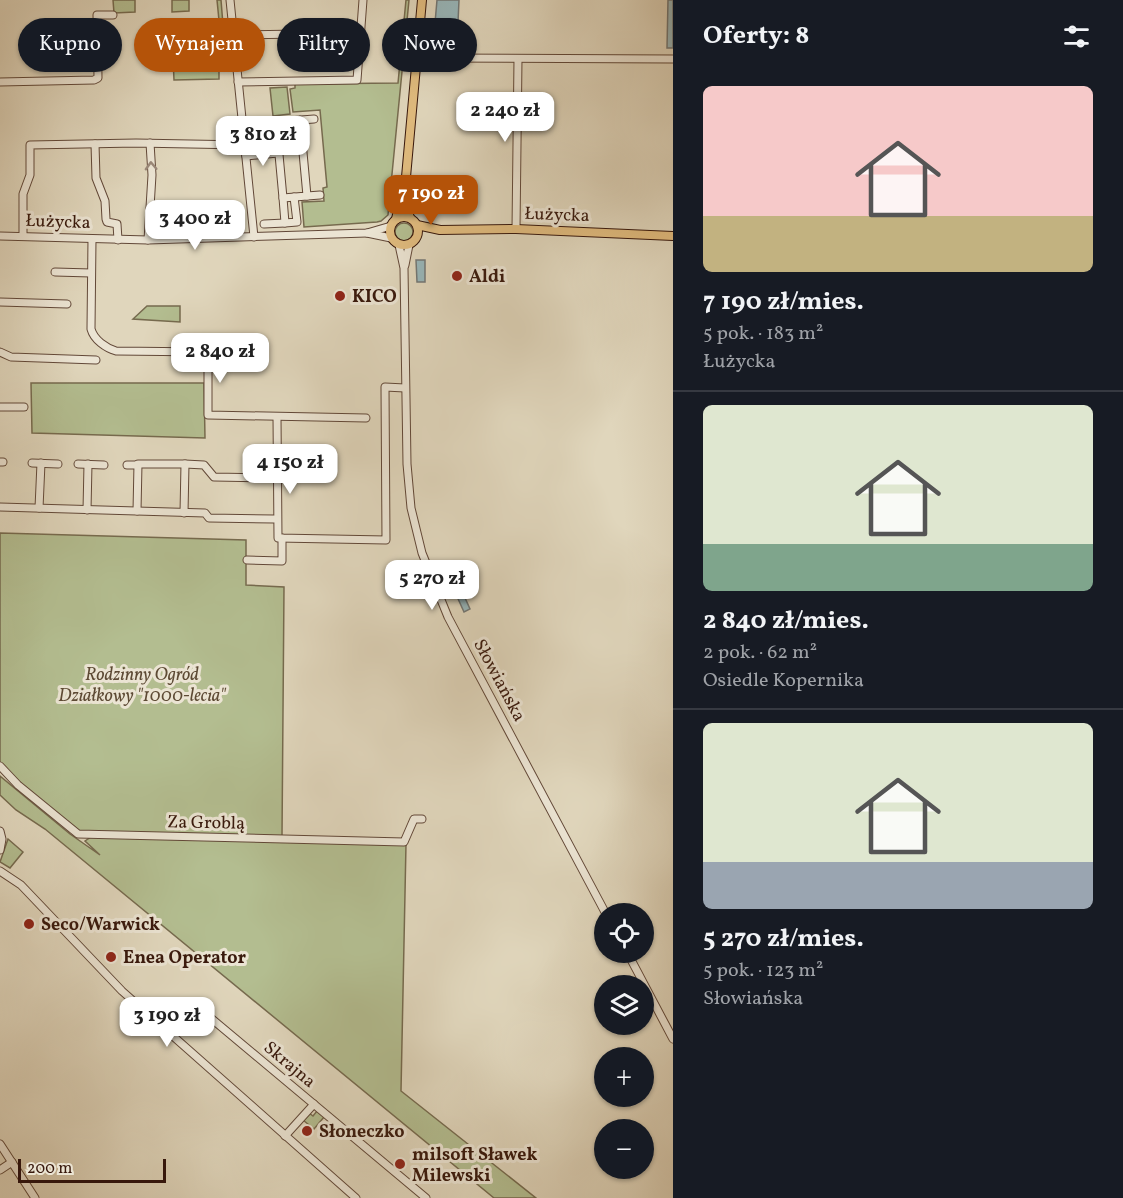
<!DOCTYPE html>
<html lang="pl">
<head>
<meta charset="utf-8">
<style>
  :root { --surface:#171b24; --page:#242831; --text:#f1f3f6; --muted:#9ea1a6; --line:#363941; --accent:#b45309 }
  body { margin:0; font-family:Vollkorn,serif; background:var(--page); color:var(--text); height:100vh; display:flex; flex-direction:column; font-size:22px; white-space:nowrap }
  * { box-sizing:border-box; margin:0 }
  p { font-size:20px; color:var(--muted) }
  .icon { flex:none; width:33px; height:33px; fill:none; stroke:currentColor; stroke-width:2; stroke-linecap:round; stroke-linejoin:round }
  .map { position:relative; flex:1; overflow:hidden }
  .panel { display:flex; flex-direction:column; background:var(--surface); width:450px }
  .panel>* { flex:none }
  .top-card { position:absolute; left:18px; top:18px; width:564px; height:54px; display:flex; gap:12px }
  .tools { position:absolute; left:594px; top:903px; display:grid; gap:12px }
  .tools a { display:grid; place-items:center; width:60px; height:60px; border-radius:50%; background:var(--surface); box-shadow:0 2px 4px #0004; font-size:30px }
  .scale { position:absolute; left:18px; bottom:15px; width:148px; box-sizing:border-box; padding-left:6px; border:3px solid #38180c; border-top:0; font-size:16px; line-height:21px; white-space:nowrap; color:#38180c; -webkit-text-stroke:4px #ebe4d3; paint-order:stroke }
  .price { position:absolute; translate:-50% -51px; padding:0 14px; border-radius:12px; background:#fff; color:#222; font-size:20px; line-height:39px; filter:drop-shadow(0 2px 3px #0008) }
  .price::after { content:''; position:absolute; left:50%; top:36px; width:18px; height:14px; margin-left:-9px; background:inherit; clip-path:polygon(0 0,100% 0,50% 100%) }
  .price.current { background:var(--accent); color:#fff }
  ul { padding:0; list-style:none }
  li { display:grid; align-content:center; gap:12px; height:318px; padding:0 30px }
  li+li { border-top:2px solid var(--line) }
  li span { display:grid; place-items:center; height:186px; border-radius:9px; color:#555 }
  li>.icon { margin-inline-start:auto }
  span .icon { width:108px; height:108px; fill:#fffc; stroke-width:1 }
  li b { font-size:26px }
  h2 { display:flex; justify-content:space-between; align-items:center; height:72px; padding:0 30px; font-size:26px }
  .chip { padding:0 21px; border-radius:27px; background:var(--surface); box-shadow:0 2px 4px #0004; font-size:21px; line-height:54px }
  .chip.current { background:var(--accent); color:#fff }
  main { display:flex; flex:1; min-height:0 }
  .map>svg:first-child { display:block }
</style>
</head>
<body>
<main>
<div class="map">
<svg width="673" height="1198" viewBox="0 0 673 1198">
  <rect width="100%" height="100%" fill="#e0d6bc"/>
  <filter id="stains"><feTurbulence type="fractalNoise" baseFrequency=".00333" numOctaves="4"/><feColorMatrix values="0 0 0 0 .2 0 0 0 0 .09 0 0 0 0 .02 0 0 0 .5 -.17"/></filter>
  <radialGradient id="worn" r=".72"><stop offset=".6" stop-color="#630" stop-opacity="0"/><stop offset="1" stop-color="#630" stop-opacity=".3"/></radialGradient>
  <!-- green -->
  <g fill="#b3bd90" stroke="#766a4e" stroke-width="1.5">
    <polygon points="113,0 135,0 135,12 114,13"/>
    <polygon points="172,0 189,0 189,11 172,12"/>
    <polygon points="217,0 221,0 225,50 222,51"/>
    <polygon points="406,0 409,0 388,215 381,221 377,222 304,227 302,202 324,201 323,188 327,187 320,110 293,112 290,89 295,88 295,84 398,83"/>
    <polygon points="217,22 218,45 204,46 203,23"/>
    <polygon points="219,57 219,79 174,80 173,58"/>
    <polygon points="287,87 290,114 273,116 270,88"/>
    <circle cx="404" cy="232" r="9"/>
    <polygon points="147,306 180,306 180,322 133,319"/>
    <polygon points="31,383 204,383 205,438 32,433"/>
    <polygon points="0,533 246,540 246,585 284,587 282,836 80,831 19,783 0,763"/>
    <polygon points="0,776 70,834 100,855 85,841 91,837 406,844 401,1091 536,1198 494,1198 45,829 16,810 0,795"/>
    <polygon points="8,839 23,852 10,868 0,862"/>
    <polygon points="317,1111 324,1117 314,1129 303,1120 309,1113 313,1116"/>
  </g>
  <!-- water -->
  <g fill="#98b7bb" stroke="#727775" stroke-width="1.5">
    <polygon points="437,0 459,0 457,45 433,46"/>
    <polygon points="668,0 673,0 673,48 667,48"/>
    <polygon points="416,260 425,260 425,282 417,282"/>
    <polygon points="452,569 470,609 464,612 446,572"/>
  </g>
  <g fill="none" stroke-linecap="round" stroke-linejoin="round">
    <defs>
      <g id="minor">
        <polyline points="230,0 254,237"/>
        <polyline points="233,35 360,33"/>
        <polyline points="437,58 673,59"/>
        <polyline points="0,82 94,80 98,78 97,15 113,15"/>
        <polyline points="238,82 357,80 363,0"/>
        <polyline points="300,120 307,196 283,198 276,122 314,119"/>
        <polyline points="95,144 96,178 105,201 106,219 107,222 117,224 118,240"/>
        <polyline points="246,156 278,153"/>
        <polyline points="307,196 320,195"/>
        <polyline points="283,198 285,223 297,222 294,197"/>
        <polyline points="264,224 285,223"/>
        <polyline points="516,229 518,59"/>
        <polyline points="367,233 391,238"/>
        <polyline points="0,236 148,240 367,233 391,226"/>
        <polyline points="23,236 23,194 30,175 30,145 136,143 245,145"/>
        <path d="M92,239L91,329C94,340 106,348 116,351L208,352V415L366,418"/>
        <polyline points="148,240 152,175 150,143"/>
        <polyline points="399,245 404,268 407,464 411,508 422,553 448,617 606,914"/>
        <polyline points="405,265 409,245"/>
        <polyline points="55,272 91,273"/>
        <polyline points="0,302 67,304"/>
        <polyline points="0,352 11,357 96,360"/>
        <polyline points="0,407 24,407"/>
        <polyline points="277,417 278,538 386,540 385,387 405,388"/>
        <polyline points="0,462 3,462"/>
        <polyline points="32,463 58,464"/>
        <polyline points="78,464 104,465"/>
        <polyline points="185,464 204,465 214,477 273,478"/>
        <polyline points="127,465 138,465"/>
        <polyline points="0,507 205,513 209,518 274,519"/>
        <polyline points="39,508 41,463"/>
        <polyline points="87,510 88,464"/>
        <polyline points="137,511 138,464 185,464 184,513"/>
        <polyline points="247,560 282,561 282,538"/>
        <polyline points="0,766 18,785 78,834 404,842 414,819 422,819"/>
        <polyline points="0,831 2,839 0,850"/>
        <polyline points="0,871 21,885 122,991 356,1198"/>
        <polyline points="627,952 673,1039"/>
        <polyline points="169,1033 194,1004 426,1198"/>
        <polyline points="285,1136 314,1104"/>
        <polyline points="0,1144 35,1198"/>
        <polyline points="0,1170 12,1162"/>
      </g>
      <g id="major">
        <circle cx="404" cy="231" r="14"/>
        <polyline points="410,218 407,208 406,177 422,0"/>
        <polyline points="396,219 402,192"/>
        <polyline points="417,225 440,230 516,229 673,236"/>
      </g>
    </defs>
    <!-- minor casing -->
    <use href="#minor" stroke="#624838" stroke-width="9"/>
    <!-- major casing -->
    <use href="#major" stroke="#38180c" stroke-width="10"/>
    <!-- minor -->
    <use href="#minor" stroke="#ebe4d3" stroke-width="7"/>
    <!-- major -->
    <use href="#major" stroke="#e0bb7e" stroke-width="8"/>
  </g>
  <!-- one-way arrows -->
  <defs><path id="oneway-chevron" d="M-2-3.5L2.5 0L-2 3.5" fill="none" stroke-width="1.6" stroke-linecap="round" stroke-linejoin="round" transform="scale(1.5)"/></defs>
  <use stroke="#9a8879" href="#oneway-chevron" transform="translate(151 166) rotate(-92)"/>
  <!-- markers -->
  <g fill="#8f2418" stroke="#ebe4d3" stroke-width="2">
    <circle cx="457" cy="276" r="6"/>
    <circle cx="340" cy="296" r="6"/>
    <circle cx="29" cy="924" r="6"/>
    <circle cx="111" cy="957" r="6"/>
    <circle cx="307" cy="1131" r="6"/>
    <circle cx="400" cy="1164" r="6"/>
  </g>
  <g text-anchor="middle" stroke-width="6" stroke-linejoin="round" paint-order="stroke">
    <!-- street labels -->
    <g font-size="18" fill="#38180c" stroke="#ebe4d3">
      <text transform="translate(557 214) rotate(2)" y="6">Łużycka</text>
      <text transform="translate(58 221) rotate(2)" y="6">Łużycka</text>
      <text transform="translate(500 680) rotate(62)" y="6">Słowiańska</text>
      <text transform="translate(206 822) rotate(1)" y="6">Za Groblą</text>
      <text transform="translate(290 1064) rotate(40)" y="6">Skrajna</text>
    </g>
    <!-- poi labels -->
    <g font-size="18" font-weight="bold" fill="#38180c" stroke="#ebe4d3" text-anchor="start">
      <text x="469" y="282">Aldi</text>
      <text x="352" y="302">KICO</text>
      <text x="41" y="930">Seco/Warwick</text>
      <text x="123" y="963">Enea Operator</text>
      <text x="319" y="1137">Słoneczko</text>
      <text x="412" y="1160">milsoft Sławek<tspan x="412" dy="21">Milewski</tspan></text>
    </g>
    <!-- park labels -->
    <g font-size="18" font-style="italic" fill="#5d4a34" stroke="#ebe4d3">
      <text x="142" y="680">Rodzinny Ogród<tspan x="142" dy="21">Działkowy "1000-lecia"</tspan></text>
    </g>
  </g>
  <rect width="100%" height="100%" filter="url(#stains)"/>
  <rect width="100%" height="100%" fill="url(#worn)"/>
</svg>
<div class="tools">
<a><svg class="icon" aria-label="locate" viewBox="0 0 24 24"><circle cx="12" cy="12" r="6"/><path d="M12 2v4M12 18v4M2 12h4M18 12h4"/></svg></a>
<a><svg class="icon" aria-label="layers" viewBox="0 0 24 24"><path d="M12 4l9 5-9 5-9-5zM3 14l9 5 9-5"/></svg></a>
<a>+</a>
<a>−</a>
</div>
<div class="scale">200 m</div>
<b class="price" style="left:505px;top:143px">2 240 zł</b>
<b class="price" style="left:263px;top:167px">3 810 zł</b>
<b class="price current" style="left:431px;top:226px">7 190 zł</b>
<b class="price" style="left:195px;top:251px">3 400 zł</b>
<b class="price" style="left:220px;top:384px">2 840 zł</b>
<b class="price" style="left:290px;top:495px">4 150 zł</b>
<b class="price" style="left:432px;top:611px">5 270 zł</b>
<b class="price" style="left:167px;top:1048px">3 190 zł</b>
<div class="top-card">
<a class="chip">Kupno</a>
<a class="chip current">Wynajem</a>
<a class="chip">Filtry</a>
<a class="chip">Nowe</a>
</div>
</div>
<section class="panel">
<h2>Oferty: 8<svg class="icon" aria-label="filters" viewBox="0 0 24 24"><path d="M4 7h16M4 17h16"/><circle cx="9" cy="7" r="2"/><circle cx="15" cy="17" r="2"/></svg></h2>
<ul>
<li><span style="background:linear-gradient(#f6c9c9 70%,#c2b280 0)"><svg class="icon" aria-label="home" viewBox="0 0 24 24"><path d="M3 11l9-7 9 7M6 9v11h12V9"/></svg></span><div><b>7 190 zł/mies.</b><p>5 pok. · 183 m²</p><p>Łużycka</p></div></li>
<li><span style="background:linear-gradient(#dfe7d0 75%,#7fa58c 0)"><svg class="icon" aria-label="home" viewBox="0 0 24 24"><path d="M3 11l9-7 9 7M6 9v11h12V9"/></svg></span><div><b>2 840 zł/mies.</b><p>2 pok. · 62 m²</p><p>Osiedle Kopernika</p></div></li>
<li><span style="background:linear-gradient(#dfe7d0 75%,#9aa5b1 0)"><svg class="icon" aria-label="home" viewBox="0 0 24 24"><path d="M3 11l9-7 9 7M6 9v11h12V9"/></svg></span><div><b>5 270 zł/mies.</b><p>5 pok. · 123 m²</p><p>Słowiańska</p></div></li>
</ul>
</section>
</main>
</body>
</html>
